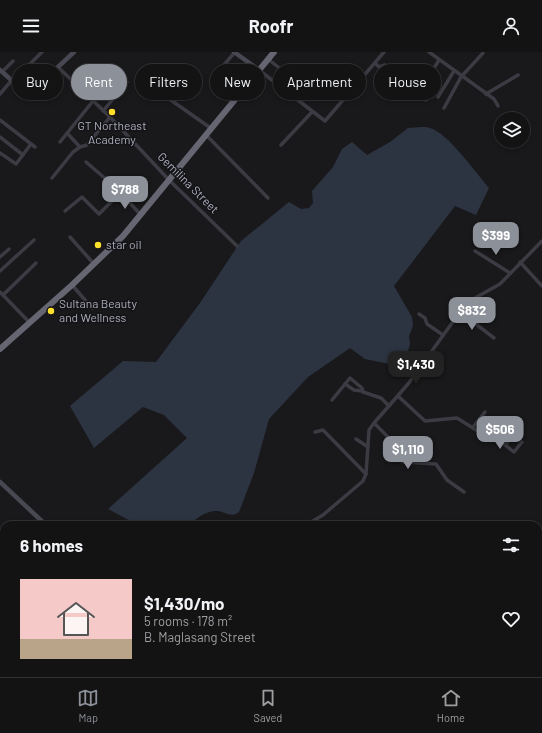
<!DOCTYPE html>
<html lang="en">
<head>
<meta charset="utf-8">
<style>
  :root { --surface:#131314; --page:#202022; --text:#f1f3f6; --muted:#9d9ea0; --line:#323234; --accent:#8c9099 }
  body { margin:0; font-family:Barlow,sans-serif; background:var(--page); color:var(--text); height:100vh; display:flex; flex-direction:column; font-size:15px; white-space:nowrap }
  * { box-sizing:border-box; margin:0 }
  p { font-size:13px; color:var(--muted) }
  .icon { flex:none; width:22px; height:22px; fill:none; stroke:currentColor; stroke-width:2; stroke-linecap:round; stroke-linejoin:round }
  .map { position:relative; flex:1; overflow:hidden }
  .drawer { position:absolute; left:0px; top:469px; width:542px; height:156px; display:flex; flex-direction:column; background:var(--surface); border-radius:12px 12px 0 0; box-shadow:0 2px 6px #0003,0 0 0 1px var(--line) }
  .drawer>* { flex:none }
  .guide { position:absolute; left:12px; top:12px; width:518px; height:36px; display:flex; gap:8px }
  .tools { position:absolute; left:494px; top:60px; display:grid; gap:8px }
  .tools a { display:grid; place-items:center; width:36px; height:36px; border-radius:50%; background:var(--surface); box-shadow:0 2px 6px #0003,0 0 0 1px var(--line); font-size:20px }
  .price { position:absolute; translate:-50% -34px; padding:0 9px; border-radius:8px; background:var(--accent); color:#fff; font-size:13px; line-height:26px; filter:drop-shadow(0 1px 2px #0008) }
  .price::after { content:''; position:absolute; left:50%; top:24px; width:12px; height:9px; margin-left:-6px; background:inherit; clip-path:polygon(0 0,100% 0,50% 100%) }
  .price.on { background:#222; color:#fff }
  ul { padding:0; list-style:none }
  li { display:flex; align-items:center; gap:12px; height:100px; padding:0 20px }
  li+li { border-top:1px solid var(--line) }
  li span { display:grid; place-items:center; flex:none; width:112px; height:80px; border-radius:0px; color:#555 }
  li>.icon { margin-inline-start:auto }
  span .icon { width:48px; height:48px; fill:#fffc; stroke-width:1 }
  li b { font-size:17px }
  h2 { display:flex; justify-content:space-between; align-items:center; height:48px; padding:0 20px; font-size:17px }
  .tag { padding:0 14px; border-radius:18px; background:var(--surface); box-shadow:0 2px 6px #0003,0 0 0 1px var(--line); font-size:14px; line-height:36px }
  .tag.on { background:var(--accent); color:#fff }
  header { display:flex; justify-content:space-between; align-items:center; height:52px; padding:0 20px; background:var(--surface); font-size:18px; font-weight:700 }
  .dock { display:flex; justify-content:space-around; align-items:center; height:56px; border-top:1px solid var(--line); background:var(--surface); font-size:11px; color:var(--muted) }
  .dock a { display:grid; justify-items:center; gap:2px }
  .dock .on { color:var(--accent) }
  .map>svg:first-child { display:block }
</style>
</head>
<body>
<header><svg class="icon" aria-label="menu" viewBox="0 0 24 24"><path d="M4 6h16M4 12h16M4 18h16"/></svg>Roofr<svg class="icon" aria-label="person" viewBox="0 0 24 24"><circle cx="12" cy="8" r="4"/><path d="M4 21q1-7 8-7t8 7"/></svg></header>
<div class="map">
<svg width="542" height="625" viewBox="0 0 542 625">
  <rect width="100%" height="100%" fill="#19191b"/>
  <!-- water -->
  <path fill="#2d3441" d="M408,76C414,76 424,74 430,76C448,81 476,121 489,136L476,163L455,154L394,234L412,265L413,274L409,284L410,292L408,299L403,306L389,312L365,307L350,296L308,325L269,367L254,421L239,460C231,467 224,458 215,459C204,460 197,466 189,473H138L108,457L187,386L164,363L143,355L94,396L70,354L123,309L156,310L200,251L241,189L289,150L301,157L309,156L313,151L312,139L333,115L342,97L352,90L367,103L390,90Z"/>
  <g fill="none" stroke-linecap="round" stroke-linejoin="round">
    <!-- street -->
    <g stroke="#3c3b43" stroke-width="3.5">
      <polyline points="429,0 494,47 498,54"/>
      <polyline points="268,7 302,34"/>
      <polyline points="375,11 379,15 385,13 391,16 426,48"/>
      <polyline points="58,15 110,65 169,128 237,194"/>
      <polyline points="259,18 325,69 384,0"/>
      <polyline points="2,20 13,9"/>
      <polyline points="218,20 234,1"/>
      <polyline points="426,29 439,8"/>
      <polyline points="12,30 42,0"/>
      <polyline points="148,32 212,77"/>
      <polyline points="82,39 107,15"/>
      <polyline points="0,42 11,29"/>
      <polyline points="486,42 518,23"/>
      <polyline points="438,45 454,19"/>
      <polyline points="444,56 461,25 483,1"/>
      <polyline points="103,59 127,30"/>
      <polyline points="0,68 35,95"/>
      <polyline points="67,81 80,95"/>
      <polyline points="207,84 268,146"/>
      <polyline points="0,85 23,103"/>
      <polyline points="60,90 93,49"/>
      <polyline points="281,93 312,60"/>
      <polyline points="0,101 16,112 31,92"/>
      <polyline points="86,110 114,134 141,163"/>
      <polyline points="52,126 73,100 80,95 87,93 110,65"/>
      <polyline points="65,159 82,145 99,162 120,141"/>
      <polyline points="70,185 94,212"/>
      <polyline points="475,199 510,221"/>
      <polyline points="0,205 9,197"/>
      <polyline points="520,210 542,234"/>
      <polyline points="0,219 34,188"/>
      <polyline points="72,233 92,256"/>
      <polyline points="0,240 30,271"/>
      <polyline points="3,243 36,211"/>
      <polyline points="467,254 485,269"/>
      <polyline points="462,258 472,269 494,286"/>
      <polyline points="419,262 425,266 427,272 443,283"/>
      <polyline points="345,332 354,338 362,339"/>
      <polyline points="398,344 425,369 457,366 492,388 502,376"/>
      <polyline points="332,348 350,326 362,336 363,340 381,346 389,354"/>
      <polyline points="374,371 400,397 396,403 403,410 436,412 447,428 464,440"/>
      <polyline points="473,375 485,360"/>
      <polyline points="315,380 323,378 366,422"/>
      <polyline points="483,382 494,369"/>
      <polyline points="495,385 514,400 522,390"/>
      <polyline points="356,387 368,395"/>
      <polyline points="505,393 513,383"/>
      <polyline points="306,473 323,463 363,429 366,422 369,378 374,371 408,332 460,260 475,246 500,232 542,189"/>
      <polyline points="0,615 4,620"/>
      <polyline points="75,621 78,625"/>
      <polyline points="91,621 93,625"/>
      <polyline points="219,621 223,625"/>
      <polyline points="42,625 60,621"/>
      <polyline points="226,625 231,621"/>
    </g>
    <!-- secondary -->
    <g stroke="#474851" stroke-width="4.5">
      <polyline points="234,0 259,18"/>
      <polyline points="0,18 28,43 74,0"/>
      <polyline points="0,430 46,473"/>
      <polyline points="143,625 143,621"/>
    </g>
    <!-- highway -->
    <polyline stroke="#656672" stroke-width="6" points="0,297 72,233 123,184 274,0"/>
  </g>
  <!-- markers -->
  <g fill="#ffe02d" stroke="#141416" stroke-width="1.5">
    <circle cx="112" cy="60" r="4"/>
    <circle cx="98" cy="193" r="4"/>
    <circle cx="51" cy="259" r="4"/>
  </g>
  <g text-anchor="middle" stroke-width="3" stroke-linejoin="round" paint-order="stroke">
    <!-- poi labels -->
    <g font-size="12" fill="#aaacbc" stroke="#141416" text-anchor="start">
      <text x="112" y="78" text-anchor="middle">GT Northeast<tspan x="112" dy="14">Academy</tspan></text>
      <text x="106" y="197">star oil</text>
      <text x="59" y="256">Sultana Beauty<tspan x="59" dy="14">and Wellness</tspan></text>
    </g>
    <!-- street labels -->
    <g font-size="12" fill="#aaacbc" stroke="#141416">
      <text transform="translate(188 131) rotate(45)" y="4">Gemilina Street</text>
    </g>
  </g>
</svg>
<div class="tools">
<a><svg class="icon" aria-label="layers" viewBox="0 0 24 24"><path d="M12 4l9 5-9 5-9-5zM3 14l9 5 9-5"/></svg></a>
</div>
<b class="price" style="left:125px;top:158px">$788</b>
<b class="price" style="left:496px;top:204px">$399</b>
<b class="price" style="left:472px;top:279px">$832</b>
<b class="price on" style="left:416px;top:333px">$1,430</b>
<b class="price" style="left:500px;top:398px">$506</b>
<b class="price" style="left:408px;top:418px">$1,110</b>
<div class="guide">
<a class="tag">Buy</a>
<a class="tag on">Rent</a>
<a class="tag">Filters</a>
<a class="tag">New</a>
<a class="tag">Apartment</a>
<a class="tag">House</a>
</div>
<section class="drawer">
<h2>6 homes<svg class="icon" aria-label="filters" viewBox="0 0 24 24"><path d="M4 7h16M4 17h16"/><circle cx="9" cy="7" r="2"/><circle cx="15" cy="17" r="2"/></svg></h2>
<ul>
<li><span style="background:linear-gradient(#f6c9c9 75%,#b9a48a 0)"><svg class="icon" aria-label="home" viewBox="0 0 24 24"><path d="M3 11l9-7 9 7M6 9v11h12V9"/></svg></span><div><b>$1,430/mo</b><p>5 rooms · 178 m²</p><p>B. Maglasang Street</p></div><svg class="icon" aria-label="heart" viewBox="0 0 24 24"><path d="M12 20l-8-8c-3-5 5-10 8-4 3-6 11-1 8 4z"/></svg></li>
</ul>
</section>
</div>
<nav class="dock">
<a class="on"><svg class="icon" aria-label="map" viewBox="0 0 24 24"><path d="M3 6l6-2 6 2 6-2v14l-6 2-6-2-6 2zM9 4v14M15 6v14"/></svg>Map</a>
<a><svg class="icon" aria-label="saved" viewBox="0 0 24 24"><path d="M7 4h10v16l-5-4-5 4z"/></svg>Saved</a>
<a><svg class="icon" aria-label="home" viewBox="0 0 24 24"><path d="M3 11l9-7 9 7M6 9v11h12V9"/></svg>Home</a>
</nav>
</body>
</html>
